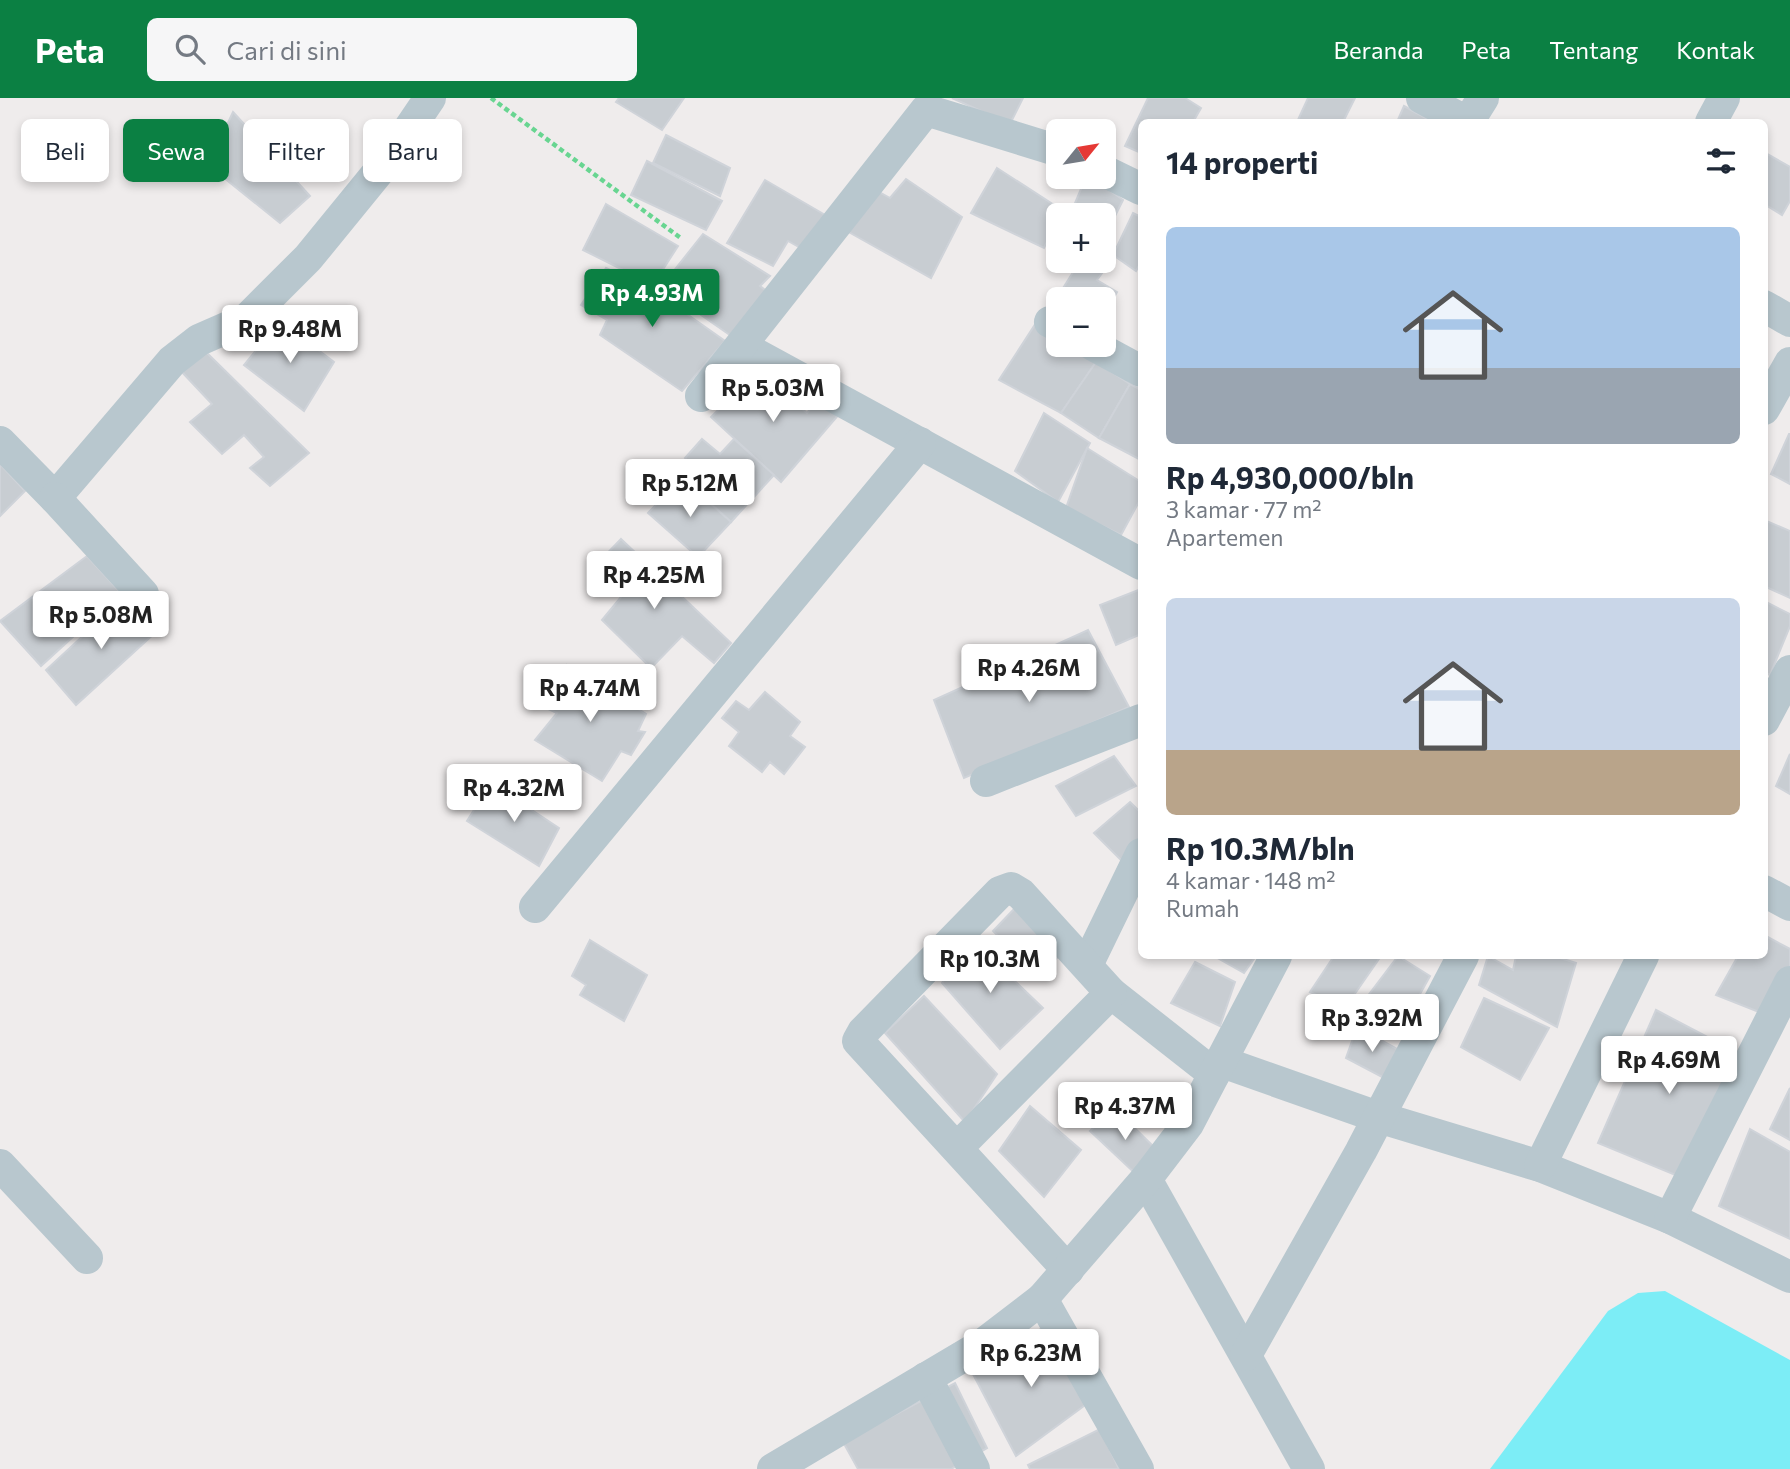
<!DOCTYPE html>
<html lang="id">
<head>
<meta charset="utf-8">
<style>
  :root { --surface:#fff; --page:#f6f6f7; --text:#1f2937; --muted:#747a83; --accent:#0b8043 }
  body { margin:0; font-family:Commissioner,sans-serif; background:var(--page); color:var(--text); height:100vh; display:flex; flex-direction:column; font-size:26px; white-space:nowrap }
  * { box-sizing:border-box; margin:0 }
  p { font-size:23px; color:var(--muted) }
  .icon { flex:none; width:38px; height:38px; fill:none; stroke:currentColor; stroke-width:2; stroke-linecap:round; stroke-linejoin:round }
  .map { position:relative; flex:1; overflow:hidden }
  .drawer { position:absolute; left:1138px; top:21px; width:630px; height:840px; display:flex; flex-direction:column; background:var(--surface); border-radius:10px; box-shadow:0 4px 10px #0003 }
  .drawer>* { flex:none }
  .top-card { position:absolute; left:21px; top:21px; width:665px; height:63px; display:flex; gap:14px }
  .needle { width:46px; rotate:60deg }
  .tools { position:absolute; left:1046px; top:21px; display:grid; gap:14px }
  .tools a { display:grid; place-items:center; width:70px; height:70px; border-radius:10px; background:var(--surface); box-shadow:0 4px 10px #0003; font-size:35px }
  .price { position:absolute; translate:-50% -60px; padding:0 16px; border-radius:7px; background:#fff; color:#222; font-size:23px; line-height:46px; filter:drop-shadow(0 2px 4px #0008) }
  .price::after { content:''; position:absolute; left:50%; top:42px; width:21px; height:16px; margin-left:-10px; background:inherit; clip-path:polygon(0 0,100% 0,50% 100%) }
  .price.on { background:var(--accent); color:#fff }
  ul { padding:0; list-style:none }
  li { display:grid; align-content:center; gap:14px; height:371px; padding:0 28px }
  li span { display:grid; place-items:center; height:217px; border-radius:10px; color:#555 }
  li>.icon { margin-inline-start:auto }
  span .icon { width:126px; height:126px; fill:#fffc; stroke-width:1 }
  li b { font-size:30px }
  h2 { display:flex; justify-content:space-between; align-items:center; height:84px; padding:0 28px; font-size:30px }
  .chip { padding:0 24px; border-radius:10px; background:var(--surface); box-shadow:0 4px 10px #0003; font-size:24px; line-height:63px }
  .chip.on { background:var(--accent); color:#fff }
  header { display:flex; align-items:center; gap:42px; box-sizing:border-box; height:98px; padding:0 35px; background:var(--accent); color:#fff }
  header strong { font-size:33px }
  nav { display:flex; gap:38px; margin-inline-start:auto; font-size:24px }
  .search { width:490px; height:63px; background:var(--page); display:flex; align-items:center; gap:18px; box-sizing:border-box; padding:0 24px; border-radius:10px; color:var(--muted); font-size:26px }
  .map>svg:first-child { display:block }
</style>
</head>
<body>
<header>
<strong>Peta</strong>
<div class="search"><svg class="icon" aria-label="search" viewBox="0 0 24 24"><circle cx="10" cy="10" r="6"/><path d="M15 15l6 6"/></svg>Cari di sini</div>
<nav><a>Beranda</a><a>Peta</a><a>Tentang</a><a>Kontak</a></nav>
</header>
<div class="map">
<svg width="1790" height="1371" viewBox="0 0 1790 1371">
  <rect width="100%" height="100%" fill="#efecec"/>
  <!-- water -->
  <polygon fill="#7cedf6" points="1665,1193 1790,1262 1790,1371 1490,1371 1608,1213 1638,1195"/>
  <!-- building -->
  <g fill="#c8cdd2" stroke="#cfd3d9" stroke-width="2">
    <polygon points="619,0 684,0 662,32 616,4"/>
    <polygon points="952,0 1023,0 1010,26"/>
    <polygon points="1148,0 1185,0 1201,10 1193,24 1141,24 1141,55 1125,48"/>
    <polygon points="1308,0 1355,0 1343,24 1297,24"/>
    <polygon points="1404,8 1433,24 1397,24"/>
    <polygon points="233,14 310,98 280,125 208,67"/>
    <polygon points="666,37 730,70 720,98 653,65"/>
    <polygon points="1764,54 1790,69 1790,103 1782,117 1764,106"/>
    <polygon points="647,63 722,103 706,132 631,97"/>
    <polygon points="997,70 1062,112 1044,150 971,115"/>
    <polygon points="1086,79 1091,79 1123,102 1104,140 1104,117 1070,117"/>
    <polygon points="906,81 962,119 931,180 845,132 872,90 890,100"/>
    <polygon points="765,82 827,118 806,153 788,143 773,168 727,145"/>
    <polygon points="606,106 678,148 653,187 583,152"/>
    <polygon points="1133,115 1141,119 1141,164 1136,173 1113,157"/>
    <polygon points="703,136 770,178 760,188 769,195 734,240 661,189"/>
    <polygon points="1080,163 1090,163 1105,171 1097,182 1117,194 1104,217 1104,201 1059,201 1059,215 1050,211"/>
    <polygon points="606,170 657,195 725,243 682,293 600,237 607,222 581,207"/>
    <polygon points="280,223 334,264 304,313 244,267"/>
    <polygon points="1036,225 1059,240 1059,247 1070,247 1096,264 1061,315 999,282"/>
    <polygon points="206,254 309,355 270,388 250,370 264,359 244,337 222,356 190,324 212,306 181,273"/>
    <polygon points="1096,264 1130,286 1099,340 1061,315"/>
    <polygon points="758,273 807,315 820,298 840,315 781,384 711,319"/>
    <polygon points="1130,286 1141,292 1141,362 1099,340"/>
    <polygon points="1044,315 1090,345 1058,404 1015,373"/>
    <polygon points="1789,336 1790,336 1790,386 1771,376"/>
    <polygon points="702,341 720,356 734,341 774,377 731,424 689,386 702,376 685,360"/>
    <polygon points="1087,350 1141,384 1141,400 1121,437 1066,410"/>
    <polygon points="0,366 25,393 0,418"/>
    <polygon points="689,386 731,424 698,459 648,415 669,393 679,400"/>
    <polygon points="1764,422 1790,433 1790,500 1764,488"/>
    <polygon points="621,441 731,545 714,565 682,538 651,570 602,522 626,493 596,467"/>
    <polygon points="87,458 121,495 41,568 0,523"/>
    <polygon points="1141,491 1141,536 1116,547 1100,507"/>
    <polygon points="125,499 155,535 76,607 46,572"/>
    <polygon points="1764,503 1790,516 1790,528 1770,577 1764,574"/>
    <polygon points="1088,532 1129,609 964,680 934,602"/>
    <polygon points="567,567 646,616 638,633 645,634 631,657 621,653 602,683 535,642 557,615 546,610"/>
    <polygon points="765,594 800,624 790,638 805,649 784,676 770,664 762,674 729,648 739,634 722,620 736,603 749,612"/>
    <polygon points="1790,656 1790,696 1776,688"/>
    <polygon points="1114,658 1136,688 1076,718 1056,688"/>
    <polygon points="491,685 559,730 539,768 467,723"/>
    <polygon points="1130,704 1141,715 1141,742 1121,762 1094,735"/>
    <polygon points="1016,809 1062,855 1038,878 993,833"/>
    <polygon points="1764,837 1790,851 1790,869 1759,914 1716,897 1738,858 1764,858"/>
    <polygon points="971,841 1043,910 1000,951 942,885"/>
    <polygon points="590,842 647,877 624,923 580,897 586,887 572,878"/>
    <polygon points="1214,858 1256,858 1244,875"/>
    <polygon points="1334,858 1381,858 1345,910 1310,894"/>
    <polygon points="1398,858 1430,878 1405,923 1367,899"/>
    <polygon points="1488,858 1513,872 1516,858 1554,858 1576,865 1557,929 1479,887"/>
    <polygon points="1195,864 1235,884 1220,928 1171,905"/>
    <polygon points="924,898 997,976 965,1024 885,935"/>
    <polygon points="1484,900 1549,930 1520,982 1461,949"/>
    <polygon points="1656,912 1738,955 1685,1081 1598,1045"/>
    <polygon points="1357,929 1399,952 1388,982 1346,960"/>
    <polygon points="1790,990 1790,1042 1770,1031"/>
    <polygon points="1030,1008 1081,1052 1044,1099 999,1053"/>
    <polygon points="1114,1010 1158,1053 1140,1080 1090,1033"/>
    <polygon points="1750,1031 1790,1054 1790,1141 1719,1108"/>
    <polygon points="1048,1226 1088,1305 1016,1358 973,1276"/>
    <polygon points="955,1285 987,1350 951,1371 858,1371 843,1344"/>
    <polygon points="1100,1331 1119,1371 1030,1371 1028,1367"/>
  </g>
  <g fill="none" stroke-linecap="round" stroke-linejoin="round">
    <!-- path -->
    <polyline stroke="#68d591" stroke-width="4.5" stroke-dasharray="5 3.5" stroke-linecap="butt" points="491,0 682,141"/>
    <!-- minor -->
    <g stroke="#b8c7ce" stroke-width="32">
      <polyline points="1422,0 1467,24"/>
      <polyline points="1468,24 1483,0"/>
      <polyline points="1711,24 1724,0"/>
      <polyline points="1104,73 1141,91"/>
      <polyline points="1764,208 1790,223"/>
      <polyline points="1050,224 1059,228"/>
      <polyline points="1093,247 1141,273"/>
      <polyline points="741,248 1141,466"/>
      <polyline points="701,298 926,12 1059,53"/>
      <polyline points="1764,311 1790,265"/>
      <polyline points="0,344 55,400 172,263 199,242 247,221 308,160 388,62 430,0"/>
      <polyline points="55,400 143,496"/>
      <polyline points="1764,622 1790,573"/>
      <polyline points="986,683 1141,622"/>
      <polyline points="1764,793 1790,807"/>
      <polyline points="535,809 920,345"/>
      <polyline points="1087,867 1141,756"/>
      <polyline points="1111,895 1214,976"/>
      <polyline points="1222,964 1378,1019 1540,1068 1670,1120 1790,1179"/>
      <polyline points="957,1050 1111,895 1021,796 1011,790 1000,794 863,934 858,943 1068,1172"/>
      <polyline points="0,1067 87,1160"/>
      <polyline points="1540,1068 1643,858"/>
      <polyline points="1146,1081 1309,1371"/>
      <polyline points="1670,1120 1790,884"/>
      <polyline points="1042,1201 1138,1371"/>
      <polyline points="1246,1257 1361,1053 1463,858"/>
      <polyline points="926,1280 974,1371"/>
      <polyline points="773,1371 982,1247 1042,1201 1146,1081 1188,1026 1276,858"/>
    </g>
  </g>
</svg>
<div class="tools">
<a><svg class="needle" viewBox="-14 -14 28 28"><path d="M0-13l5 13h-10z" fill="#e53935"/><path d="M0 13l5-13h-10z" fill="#747a83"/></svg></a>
<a>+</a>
<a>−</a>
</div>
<b class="price on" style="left:652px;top:231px">Rp 4.93M</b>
<b class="price" style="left:290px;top:267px">Rp 9.48M</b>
<b class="price" style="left:773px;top:326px">Rp 5.03M</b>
<b class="price" style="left:690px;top:421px">Rp 5.12M</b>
<b class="price" style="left:654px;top:513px">Rp 4.25M</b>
<b class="price" style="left:101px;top:553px">Rp 5.08M</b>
<b class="price" style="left:1029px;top:606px">Rp 4.26M</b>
<b class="price" style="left:590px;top:626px">Rp 4.74M</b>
<b class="price" style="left:514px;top:726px">Rp 4.32M</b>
<b class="price" style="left:990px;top:897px">Rp 10.3M</b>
<b class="price" style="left:1372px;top:956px">Rp 3.92M</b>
<b class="price" style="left:1669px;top:998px">Rp 4.69M</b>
<b class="price" style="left:1125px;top:1044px">Rp 4.37M</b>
<b class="price" style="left:1031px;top:1291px">Rp 6.23M</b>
<div class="top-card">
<a class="chip">Beli</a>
<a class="chip on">Sewa</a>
<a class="chip">Filter</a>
<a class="chip">Baru</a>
</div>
<section class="drawer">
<h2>14 properti<svg class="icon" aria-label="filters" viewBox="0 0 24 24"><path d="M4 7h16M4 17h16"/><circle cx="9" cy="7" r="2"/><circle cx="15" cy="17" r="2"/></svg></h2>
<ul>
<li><span style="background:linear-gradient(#a9c7e8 65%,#9aa5b1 0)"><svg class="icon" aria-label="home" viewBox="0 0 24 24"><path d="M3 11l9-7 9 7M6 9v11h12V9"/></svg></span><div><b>Rp 4,930,000/bln</b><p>3 kamar · 77 m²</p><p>Apartemen</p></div></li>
<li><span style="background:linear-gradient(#c9d6e8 70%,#b9a48a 0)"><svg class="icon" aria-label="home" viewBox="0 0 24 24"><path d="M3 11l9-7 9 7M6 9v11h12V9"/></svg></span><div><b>Rp 10.3M/bln</b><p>4 kamar · 148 m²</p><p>Rumah</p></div></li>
</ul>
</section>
</div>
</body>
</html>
